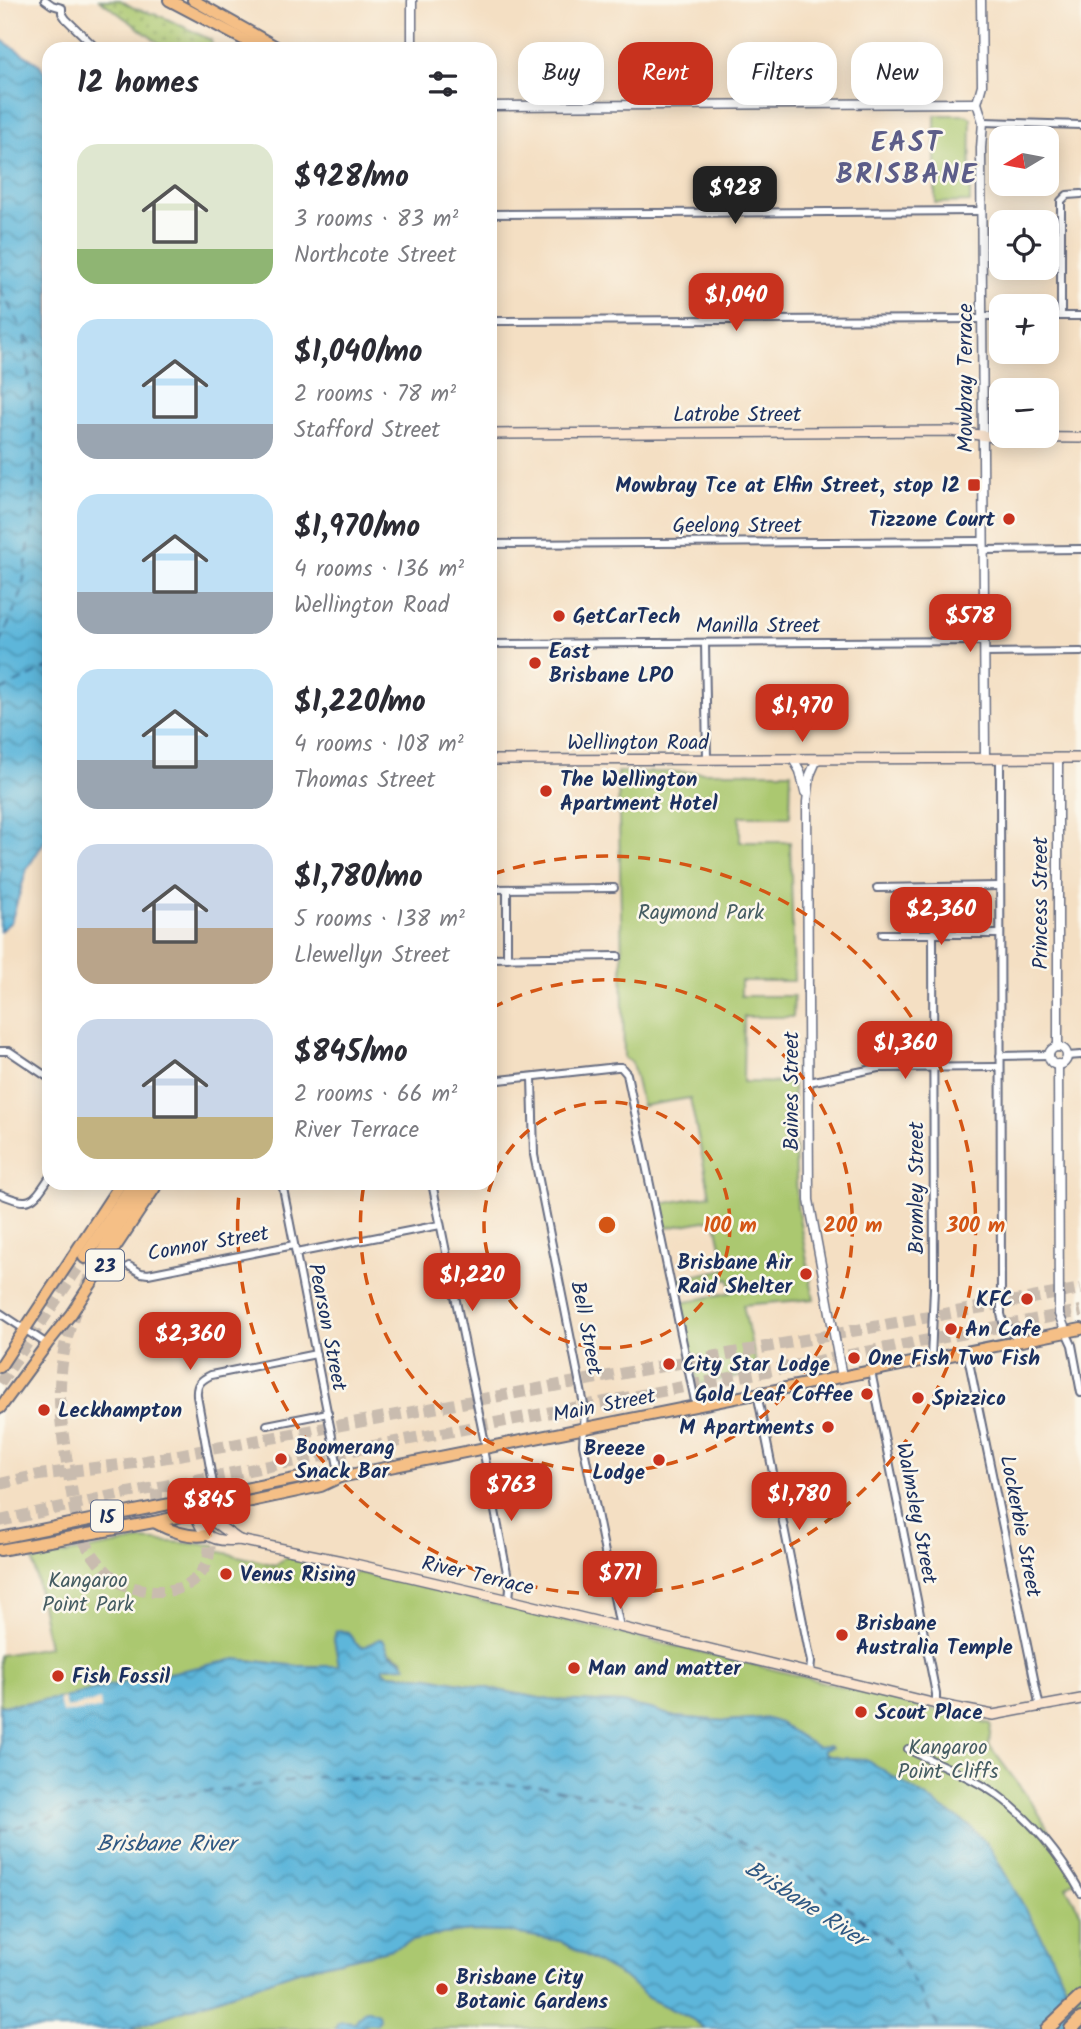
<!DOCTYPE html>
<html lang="en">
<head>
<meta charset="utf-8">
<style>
  :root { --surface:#fff; --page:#f2f2f3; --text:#2b2b33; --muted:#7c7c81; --accent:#c8321e }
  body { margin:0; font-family:Kalam,sans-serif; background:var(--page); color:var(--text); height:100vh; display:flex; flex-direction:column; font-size:26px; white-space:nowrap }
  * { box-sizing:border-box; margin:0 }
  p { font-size:23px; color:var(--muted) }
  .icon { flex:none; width:38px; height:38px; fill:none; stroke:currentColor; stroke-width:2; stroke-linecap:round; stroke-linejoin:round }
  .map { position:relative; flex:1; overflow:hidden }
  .details { position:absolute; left:42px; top:42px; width:455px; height:1148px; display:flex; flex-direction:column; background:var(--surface); border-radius:21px; box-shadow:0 4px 18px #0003 }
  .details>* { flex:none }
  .guide { position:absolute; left:518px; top:42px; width:457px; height:63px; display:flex; gap:14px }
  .needle { width:46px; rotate:260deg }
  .tools { position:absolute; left:989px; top:126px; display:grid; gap:14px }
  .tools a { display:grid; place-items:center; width:70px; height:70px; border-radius:14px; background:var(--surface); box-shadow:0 4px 18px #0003; font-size:35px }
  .price { position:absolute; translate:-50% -60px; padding:0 16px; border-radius:14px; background:var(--accent); color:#fff; font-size:23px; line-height:46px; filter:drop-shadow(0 2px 4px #0008) }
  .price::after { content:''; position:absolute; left:50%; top:42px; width:21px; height:16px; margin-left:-10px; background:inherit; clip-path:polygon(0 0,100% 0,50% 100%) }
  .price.on { background:#222; color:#fff }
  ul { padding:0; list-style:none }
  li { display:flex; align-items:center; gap:21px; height:175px; padding:0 35px }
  li span { display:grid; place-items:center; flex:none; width:196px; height:140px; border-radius:21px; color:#555 }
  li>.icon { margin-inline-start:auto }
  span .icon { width:84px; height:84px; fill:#fffc; stroke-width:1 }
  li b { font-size:30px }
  h2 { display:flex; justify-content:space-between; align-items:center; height:84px; padding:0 35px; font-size:30px }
  .chip { padding:0 24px; border-radius:21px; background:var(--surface); box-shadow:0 4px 18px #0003; font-size:24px; line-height:63px }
  .chip.on { background:var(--accent); color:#fff }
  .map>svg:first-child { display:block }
</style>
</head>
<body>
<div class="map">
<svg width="1081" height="2029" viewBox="0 0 1081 2029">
  <defs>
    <pattern id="grass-dots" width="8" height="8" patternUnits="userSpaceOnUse" patternTransform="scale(1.75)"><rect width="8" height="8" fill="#abc86f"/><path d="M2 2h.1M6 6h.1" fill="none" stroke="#8aa35e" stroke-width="1.8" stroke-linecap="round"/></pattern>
    <pattern id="water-waves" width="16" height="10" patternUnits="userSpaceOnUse" patternTransform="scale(1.75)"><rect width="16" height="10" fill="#5db6da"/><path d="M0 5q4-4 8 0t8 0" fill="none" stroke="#4c94b4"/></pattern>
  </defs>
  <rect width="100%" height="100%" fill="#fbf7ec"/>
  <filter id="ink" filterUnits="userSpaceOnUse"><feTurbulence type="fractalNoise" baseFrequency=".0143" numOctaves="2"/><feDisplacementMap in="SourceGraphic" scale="14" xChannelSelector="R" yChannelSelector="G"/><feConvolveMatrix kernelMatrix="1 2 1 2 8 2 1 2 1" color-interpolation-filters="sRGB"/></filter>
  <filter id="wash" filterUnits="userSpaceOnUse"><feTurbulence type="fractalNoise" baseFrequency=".00686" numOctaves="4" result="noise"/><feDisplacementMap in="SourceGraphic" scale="28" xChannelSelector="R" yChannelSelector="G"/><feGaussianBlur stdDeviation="1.57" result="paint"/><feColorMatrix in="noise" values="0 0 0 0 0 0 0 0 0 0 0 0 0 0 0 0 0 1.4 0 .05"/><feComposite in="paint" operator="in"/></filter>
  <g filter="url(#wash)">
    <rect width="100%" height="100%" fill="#f4dfc3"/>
    <!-- grass -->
    <polygon fill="url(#grass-dots)" stroke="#637c66" stroke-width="2" points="100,0 120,0 134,8 163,17 211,40 212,45 210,49 167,49"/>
    <!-- green -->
    <g fill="#abc86f" stroke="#637c66" stroke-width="2">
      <polygon points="935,115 966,115 971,118 970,202 935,203"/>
      <polygon points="618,772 791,772 790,816 740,816 740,842 790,842 794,981 741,981 741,996 794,996 793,1017 744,1017 743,1082 793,1083 797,1206 814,1299 743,1305 758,1373 698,1384 682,1303 732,1292 729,1279 679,1290 677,1279 726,1269 715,1219 666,1228 661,1204 710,1195 690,1098 642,1106 632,1063 624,1058"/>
      <path d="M141,1540L215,1545L217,1551L275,1565L287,1557L308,1561L302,1569L349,1579L357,1572L743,1662L991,1724L989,1745L1035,1807L1078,1879L1066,1887L1081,1913V2026L1068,1990L866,1759L841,1758L825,1755L823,1750L831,1747L829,1746L817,1748L780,1723L764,1718L726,1721L675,1717L651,1709L622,1703L550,1700L429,1677L389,1674L383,1671L384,1667L405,1666L403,1659L389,1652L383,1640L379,1639C362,1649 359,1652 348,1632L334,1639L340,1666H298L249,1660L209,1665L99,1688L64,1698L0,1706V1655L49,1647L33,1560Z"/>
      <polygon points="471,1931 509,1932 560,1941 627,1979 648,1998 692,2019 706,2029 129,2029 301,1970 392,1949 411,1941 443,1934"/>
    </g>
    <!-- water -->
    <g fill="url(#water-waves)" stroke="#3c729c" stroke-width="2">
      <polygon points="0,39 40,65 49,81 49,834 27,869 11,922 0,931"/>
      <path d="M339,1630L348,1632C359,1652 362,1649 379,1639L383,1640C386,1644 387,1650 390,1654C397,1659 402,1657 406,1666L384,1667L383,1671L389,1674L429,1677L550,1700L622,1703L651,1709L675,1717L726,1721L764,1718L780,1723L817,1747L829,1746L831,1748L823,1750L825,1755L841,1758L866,1759L970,1826L989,1846L1044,1941L1068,1990L1081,2029H706L692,2019L648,1998L627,1979L560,1941L509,1932L471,1931L443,1934L411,1941L392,1949L301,1970L129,2029H0V1706L64,1698L99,1688L236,1659L298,1666H339L334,1639L336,1631Z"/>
      <path d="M368,2010L378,2014L379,2019L376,2024H365L359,2029H335C338,2017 346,2022 355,2022L364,2011Z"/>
    </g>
    <!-- pier -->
    <polygon fill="#f4dfc3" points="64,1698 66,1708 100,1700 101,1709 62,1713 59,1699"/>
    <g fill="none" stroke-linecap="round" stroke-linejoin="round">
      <!-- ferry -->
      <g stroke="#2f5883" stroke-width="2" stroke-dasharray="9 7" stroke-linecap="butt">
        <polyline points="0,289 23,331"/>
        <polyline points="26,336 49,371"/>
        <polyline points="0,644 22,592 33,515 35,432 24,333"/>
        <polyline points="0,691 49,667"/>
        <polyline points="0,1831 97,1806 317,1777 537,1786 673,1809 806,1873 893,1945 940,2029"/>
      </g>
    </g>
  </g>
  <g filter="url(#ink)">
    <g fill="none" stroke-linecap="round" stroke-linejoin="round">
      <!-- motorway-tunnel -->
      <g stroke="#c9bcaf" stroke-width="12" stroke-dasharray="12 6" stroke-linecap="butt">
        <polyline points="85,1288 98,1261"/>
        <path d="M76,1309C67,1333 61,1359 60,1386C59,1418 65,1450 70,1481C73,1500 76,1520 83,1538C90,1553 103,1570 116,1580C125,1586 135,1589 146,1590C202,1599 228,1552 195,1507C185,1494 165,1494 151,1496"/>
        <polyline points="0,1383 85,1257"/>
        <polyline points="0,1484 39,1475 135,1463 1081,1289"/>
        <polyline points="0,1521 107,1497 1081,1311"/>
      </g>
      <defs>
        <g id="minor">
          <polyline points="45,0 52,5 62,8 62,13 66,19 97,49"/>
          <polyline points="983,122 1081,125"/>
          <polyline points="490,214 981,211"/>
          <polyline points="983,316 1001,316"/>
          <polyline points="1046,316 1081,316"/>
          <polyline points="1061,316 1061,201 1067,195 1081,194"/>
          <polyline points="490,321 983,319"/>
          <polyline points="490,544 984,541"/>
          <polyline points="984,550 1081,549"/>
          <polyline points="705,643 707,759"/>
          <polyline points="490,644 984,641"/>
          <polyline points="984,653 1081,652"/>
          <polyline points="1000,758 1001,1314 1003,1322 1019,1341"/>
          <polyline points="877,888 1000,886"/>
          <polyline points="490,889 614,888"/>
          <polyline points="507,889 507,958"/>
          <polyline points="882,934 1000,934"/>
          <polyline points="490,958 618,956"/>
          <polyline points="0,1051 9,1051 49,1078"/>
          <polyline points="1000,1056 1050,1055"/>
          <polyline points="1067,1056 1081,1055"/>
          <polyline points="532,1077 534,1155 585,1410 583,1444 620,1627"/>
          <polyline points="490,1081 617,1067 621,1067 627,1074 696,1406"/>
          <polyline points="809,1082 878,1068 1000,1067"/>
          <polyline points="282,1183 340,1477"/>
          <polyline points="432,1183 486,1448"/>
          <path d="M0,1194C29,1206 32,1204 49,1178"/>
          <polyline points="296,1253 440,1225"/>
          <polyline points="129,1266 141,1273 148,1274 294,1245"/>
          <polyline points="0,1313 47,1344"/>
          <polyline points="1066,1332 1072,1345 1081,1393"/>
          <polyline points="967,1352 1040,1708"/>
          <polyline points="931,1359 934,1288 933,933"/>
          <polyline points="871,1371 936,1694 936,1704"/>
          <polyline points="757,1393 811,1662 810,1673"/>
          <polyline points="267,1425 328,1413"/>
          <polyline points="483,1449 510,1588 509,1600"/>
          <path d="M215,1495L197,1396C196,1384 201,1380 211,1375L316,1354"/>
          <path d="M908,1749C937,1764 969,1775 996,1794C1031,1819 1061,1856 1081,1893"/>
        </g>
        <g id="tertiary">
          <polyline points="412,0 412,49"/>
          <polyline points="981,0 982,85 977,103 983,122 981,148 985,758"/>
          <polyline points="490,106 977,103"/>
          <polyline points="1058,758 1058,1047"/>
          <polyline points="793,759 800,771 805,792"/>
          <polyline points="817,759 810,775 807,802 809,1200 842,1377"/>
          <circle cx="1058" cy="1056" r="9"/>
          <polyline points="1058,1064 1059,1314 1066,1332"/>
        </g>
        <g id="secondary">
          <polyline points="490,434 951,431 994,437 1081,438"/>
          <polyline points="490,760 1081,758"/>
          <polyline points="200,1498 211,1520 239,1540"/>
          <path d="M190,1500C201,1530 203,1544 239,1540L342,1561L509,1600L936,1704L993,1715L1081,1699"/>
        </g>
        <g id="primary">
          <polyline points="169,0 262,49"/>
          <polyline points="193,0 280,49"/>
          <polyline points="0,1367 121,1183"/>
          <polyline points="0,1408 47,1344 71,1314 158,1183"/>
        </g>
        <g id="trunk">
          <path d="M154,1522C168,1530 189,1538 206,1535"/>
          <polyline points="0,1538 319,1474 340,1477"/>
          <polyline points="0,1550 154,1522 321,1486 340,1477 1081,1329"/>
        </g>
        <g id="motorway">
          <polyline points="85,1257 134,1183"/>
          <polyline points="98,1261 117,1226 146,1183"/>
          <polyline points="1047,2029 1081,1997"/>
          <polyline points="1071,2029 1081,2019"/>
        </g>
      </defs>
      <!-- minor casing -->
      <use href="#minor" stroke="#676d81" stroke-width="10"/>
      <!-- tertiary casing -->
      <use href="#tertiary" stroke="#676d81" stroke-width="11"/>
      <!-- secondary casing -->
      <use href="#secondary" stroke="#676d81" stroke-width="12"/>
      <!-- primary casing -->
      <use href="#primary" stroke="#676d81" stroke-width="14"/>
      <!-- trunk casing -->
      <use href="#trunk" stroke="#676d81" stroke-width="14"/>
      <!-- motorway casing -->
      <use href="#motorway" stroke="#676d81" stroke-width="16"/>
      <!-- minor -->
      <use href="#minor" stroke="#fff" stroke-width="6"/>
      <!-- tertiary -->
      <use href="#tertiary" stroke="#fff" stroke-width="8"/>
      <!-- secondary -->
      <use href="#secondary" stroke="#fbe5cf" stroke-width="9"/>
      <!-- primary -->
      <use href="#primary" stroke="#f5bf86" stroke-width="10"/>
      <!-- trunk -->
      <use href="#trunk" stroke="#f5bf86" stroke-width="10"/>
      <!-- motorway -->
      <use href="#motorway" stroke="#f5bf86" stroke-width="12"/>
    </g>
  </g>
  <!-- distance rings -->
  <g fill="none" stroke="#d45514" stroke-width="3.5" stroke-dasharray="12 9">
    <circle cx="607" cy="1225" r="123"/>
    <path d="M492 1008A246 246 0 1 1 364 1184"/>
    <path d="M493 874A369 369 0 1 1 240 1183"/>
  </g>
  <!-- markers -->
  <g fill="#c8321e" stroke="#fbf7ec" stroke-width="2.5">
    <rect x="967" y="478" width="14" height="14" rx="3.5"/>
    <circle cx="1009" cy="519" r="7"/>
    <circle cx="559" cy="616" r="7"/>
    <circle cx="535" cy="663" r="7"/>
    <circle cx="546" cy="791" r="7"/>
    <circle cx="806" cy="1274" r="7"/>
    <circle cx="1027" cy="1299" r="7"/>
    <circle cx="951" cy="1329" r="7"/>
    <circle cx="854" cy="1358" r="7"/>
    <circle cx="669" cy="1364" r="7"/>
    <circle cx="867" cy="1394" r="7"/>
    <circle cx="918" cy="1398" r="7"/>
    <circle cx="44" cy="1410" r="7"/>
    <circle cx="828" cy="1427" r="7"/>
    <circle cx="281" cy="1459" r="7"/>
    <circle cx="659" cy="1460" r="7"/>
    <circle cx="226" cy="1574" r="7"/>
    <circle cx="842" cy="1635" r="7"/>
    <circle cx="574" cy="1668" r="7"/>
    <circle cx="58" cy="1676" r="7"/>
    <circle cx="861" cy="1712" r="7"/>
    <circle cx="442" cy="1989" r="7"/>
  </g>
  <g text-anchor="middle" stroke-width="5" stroke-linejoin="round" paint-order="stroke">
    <!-- shield labels -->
    <g fill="#fbf7ec" stroke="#5e6b89" stroke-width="2">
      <rect x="86" y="1249.5" width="38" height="31" rx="5"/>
      <rect x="91" y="1500.5" width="32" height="31" rx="5"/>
    </g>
    <g font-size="19" font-weight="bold" fill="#1b2f5e">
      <text x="105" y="1272">23</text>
      <text x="107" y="1523">15</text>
    </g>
    <!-- street labels -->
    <g font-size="21" fill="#1b2f5e" stroke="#fbf7ec">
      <text transform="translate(965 378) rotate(-90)" y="7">Mowbray Terrace</text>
      <text x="737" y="421">Latrobe Street</text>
      <text x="737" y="532">Geelong Street</text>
      <text x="758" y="632">Manilla Street</text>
      <text x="638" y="749">Wellington Road</text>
      <text transform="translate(1040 903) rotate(-90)" y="7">Princess Street</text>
      <text transform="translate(791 1091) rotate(-90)" y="7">Baines Street</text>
      <text transform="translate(916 1188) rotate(-90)" y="7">Bromley Street</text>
      <text transform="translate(208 1243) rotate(-10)" y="7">Connor Street</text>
      <text transform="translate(328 1327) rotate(79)" y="7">Pearson Street</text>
      <text transform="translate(587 1328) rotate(79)" y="7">Bell Street</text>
      <text transform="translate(604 1405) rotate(-11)" y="7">Main Street</text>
      <text transform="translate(917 1513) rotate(79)" y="7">Walmsley Street</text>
      <text transform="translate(1021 1526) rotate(79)" y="7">Lockerbie Street</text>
      <text transform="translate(478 1575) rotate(13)" y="7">River Terrace</text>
    </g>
    <!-- poi labels -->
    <g font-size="21" font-weight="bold" fill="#1b2f5e" stroke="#fbf7ec" text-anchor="start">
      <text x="960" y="492" text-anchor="end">Mowbray Tce at Elfin Street, stop 12</text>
      <text x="995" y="526" text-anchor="end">Tizzone Court</text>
      <text x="573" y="623">GetCarTech</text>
      <text x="549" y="658">East<tspan x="549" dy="24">Brisbane LPO</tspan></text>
      <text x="560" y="786">The Wellington<tspan x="560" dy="24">Apartment Hotel</tspan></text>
      <text x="792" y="1269" text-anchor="end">Brisbane Air<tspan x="792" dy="24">Raid Shelter</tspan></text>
      <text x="1013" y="1306" text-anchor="end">KFC</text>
      <text x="965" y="1336">An Cafe</text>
      <text x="868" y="1365">One Fish Two Fish</text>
      <text x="683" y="1371">City Star Lodge</text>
      <text x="853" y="1401" text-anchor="end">Gold Leaf Coffee</text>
      <text x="932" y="1405">Spizzico</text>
      <text x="58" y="1417">Leckhampton</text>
      <text x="814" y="1434" text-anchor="end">M Apartments</text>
      <text x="295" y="1454">Boomerang<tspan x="295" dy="24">Snack Bar</tspan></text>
      <text x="645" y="1455" text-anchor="end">Breeze<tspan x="645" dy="24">Lodge</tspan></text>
      <text x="240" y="1581">Venus Rising</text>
      <text x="856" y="1630">Brisbane<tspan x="856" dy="24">Australia Temple</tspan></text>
      <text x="588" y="1675">Man and matter</text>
      <text x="72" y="1683">Fish Fossil</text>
      <text x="875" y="1719">Scout Place</text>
      <text x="456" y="1984">Brisbane City<tspan x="456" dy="24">Botanic Gardens</tspan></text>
    </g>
    <!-- park labels -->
    <g font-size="21" fill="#465d63" stroke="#fbf7ec">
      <text x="701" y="919">Raymond Park</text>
      <text x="88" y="1587">Kangaroo<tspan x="88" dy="24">Point Park</tspan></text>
      <text x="948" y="1754">Kangaroo<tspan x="948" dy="24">Point Cliffs</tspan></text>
    </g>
    <!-- water labels -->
    <g font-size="23" font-style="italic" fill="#2f5883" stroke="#fbf7ec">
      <text x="166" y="1851">Brisbane River</text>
      <text transform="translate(806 1903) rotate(33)" y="8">Brisbane River</text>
    </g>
    <!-- district labels -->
    <g font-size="28" font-weight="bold" letter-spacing="2" fill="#5c5d89" stroke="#fbf7ec">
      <text x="907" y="151">EAST<tspan x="907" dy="32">BRISBANE</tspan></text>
    </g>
  </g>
  <circle cx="607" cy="1225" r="10" fill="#d45514" stroke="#fbf7ec" stroke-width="3.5"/>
  <g font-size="21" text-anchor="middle" font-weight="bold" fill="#d45514" stroke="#fbf7ec" stroke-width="5" stroke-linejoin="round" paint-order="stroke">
    <text x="730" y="1232">100 m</text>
    <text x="853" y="1232">200 m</text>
    <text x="976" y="1232">300 m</text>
  </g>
</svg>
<div class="tools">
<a><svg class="needle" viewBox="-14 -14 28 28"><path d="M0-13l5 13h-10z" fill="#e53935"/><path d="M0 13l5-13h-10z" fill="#7c7c81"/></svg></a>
<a><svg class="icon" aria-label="locate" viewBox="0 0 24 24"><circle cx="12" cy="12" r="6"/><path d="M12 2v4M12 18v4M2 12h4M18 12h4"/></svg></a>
<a>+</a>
<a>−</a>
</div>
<b class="price on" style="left:735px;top:226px">$928</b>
<b class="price" style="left:736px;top:333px">$1,040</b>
<b class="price" style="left:970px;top:654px">$578</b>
<b class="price" style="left:802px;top:744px">$1,970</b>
<b class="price" style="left:941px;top:947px">$2,360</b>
<b class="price" style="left:905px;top:1081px">$1,360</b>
<b class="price" style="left:472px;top:1313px">$1,220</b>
<b class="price" style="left:190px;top:1372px">$2,360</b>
<b class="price" style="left:511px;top:1523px">$763</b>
<b class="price" style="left:799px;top:1532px">$1,780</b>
<b class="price" style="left:209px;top:1538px">$845</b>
<b class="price" style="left:620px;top:1611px">$771</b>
<div class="guide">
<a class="chip">Buy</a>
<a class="chip on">Rent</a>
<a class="chip">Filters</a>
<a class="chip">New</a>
</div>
<section class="details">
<h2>12 homes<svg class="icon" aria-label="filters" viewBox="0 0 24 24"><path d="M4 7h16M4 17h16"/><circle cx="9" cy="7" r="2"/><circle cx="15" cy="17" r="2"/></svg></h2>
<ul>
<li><span style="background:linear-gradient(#dfe7d0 75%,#8fb573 0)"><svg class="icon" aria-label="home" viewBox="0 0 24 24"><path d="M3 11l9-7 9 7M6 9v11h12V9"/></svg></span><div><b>$928/mo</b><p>3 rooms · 83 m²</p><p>Northcote Street</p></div></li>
<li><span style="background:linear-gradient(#bfe0f5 75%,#9aa5b1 0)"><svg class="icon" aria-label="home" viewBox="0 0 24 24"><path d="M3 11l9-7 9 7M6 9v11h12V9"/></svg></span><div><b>$1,040/mo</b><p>2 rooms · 78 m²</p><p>Stafford Street</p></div></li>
<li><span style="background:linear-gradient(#bfe0f5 70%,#9aa5b1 0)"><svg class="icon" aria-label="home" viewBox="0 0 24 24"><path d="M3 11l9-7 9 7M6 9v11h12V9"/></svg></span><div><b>$1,970/mo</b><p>4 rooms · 136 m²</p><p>Wellington Road</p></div></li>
<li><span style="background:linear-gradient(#bfe0f5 65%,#9aa5b1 0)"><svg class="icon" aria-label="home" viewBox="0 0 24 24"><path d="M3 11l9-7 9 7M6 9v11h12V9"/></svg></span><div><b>$1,220/mo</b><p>4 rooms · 108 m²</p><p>Thomas Street</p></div></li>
<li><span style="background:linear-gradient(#c9d6e8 60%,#b9a48a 0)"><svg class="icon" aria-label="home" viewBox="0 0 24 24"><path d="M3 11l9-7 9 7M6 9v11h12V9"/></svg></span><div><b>$1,780/mo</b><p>5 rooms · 138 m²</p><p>Llewellyn Street</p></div></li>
<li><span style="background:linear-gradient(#c9d6e8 70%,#c2b280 0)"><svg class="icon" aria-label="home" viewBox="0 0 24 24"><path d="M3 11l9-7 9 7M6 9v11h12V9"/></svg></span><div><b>$845/mo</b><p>2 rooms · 66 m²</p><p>River Terrace</p></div></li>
</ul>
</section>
</div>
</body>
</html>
